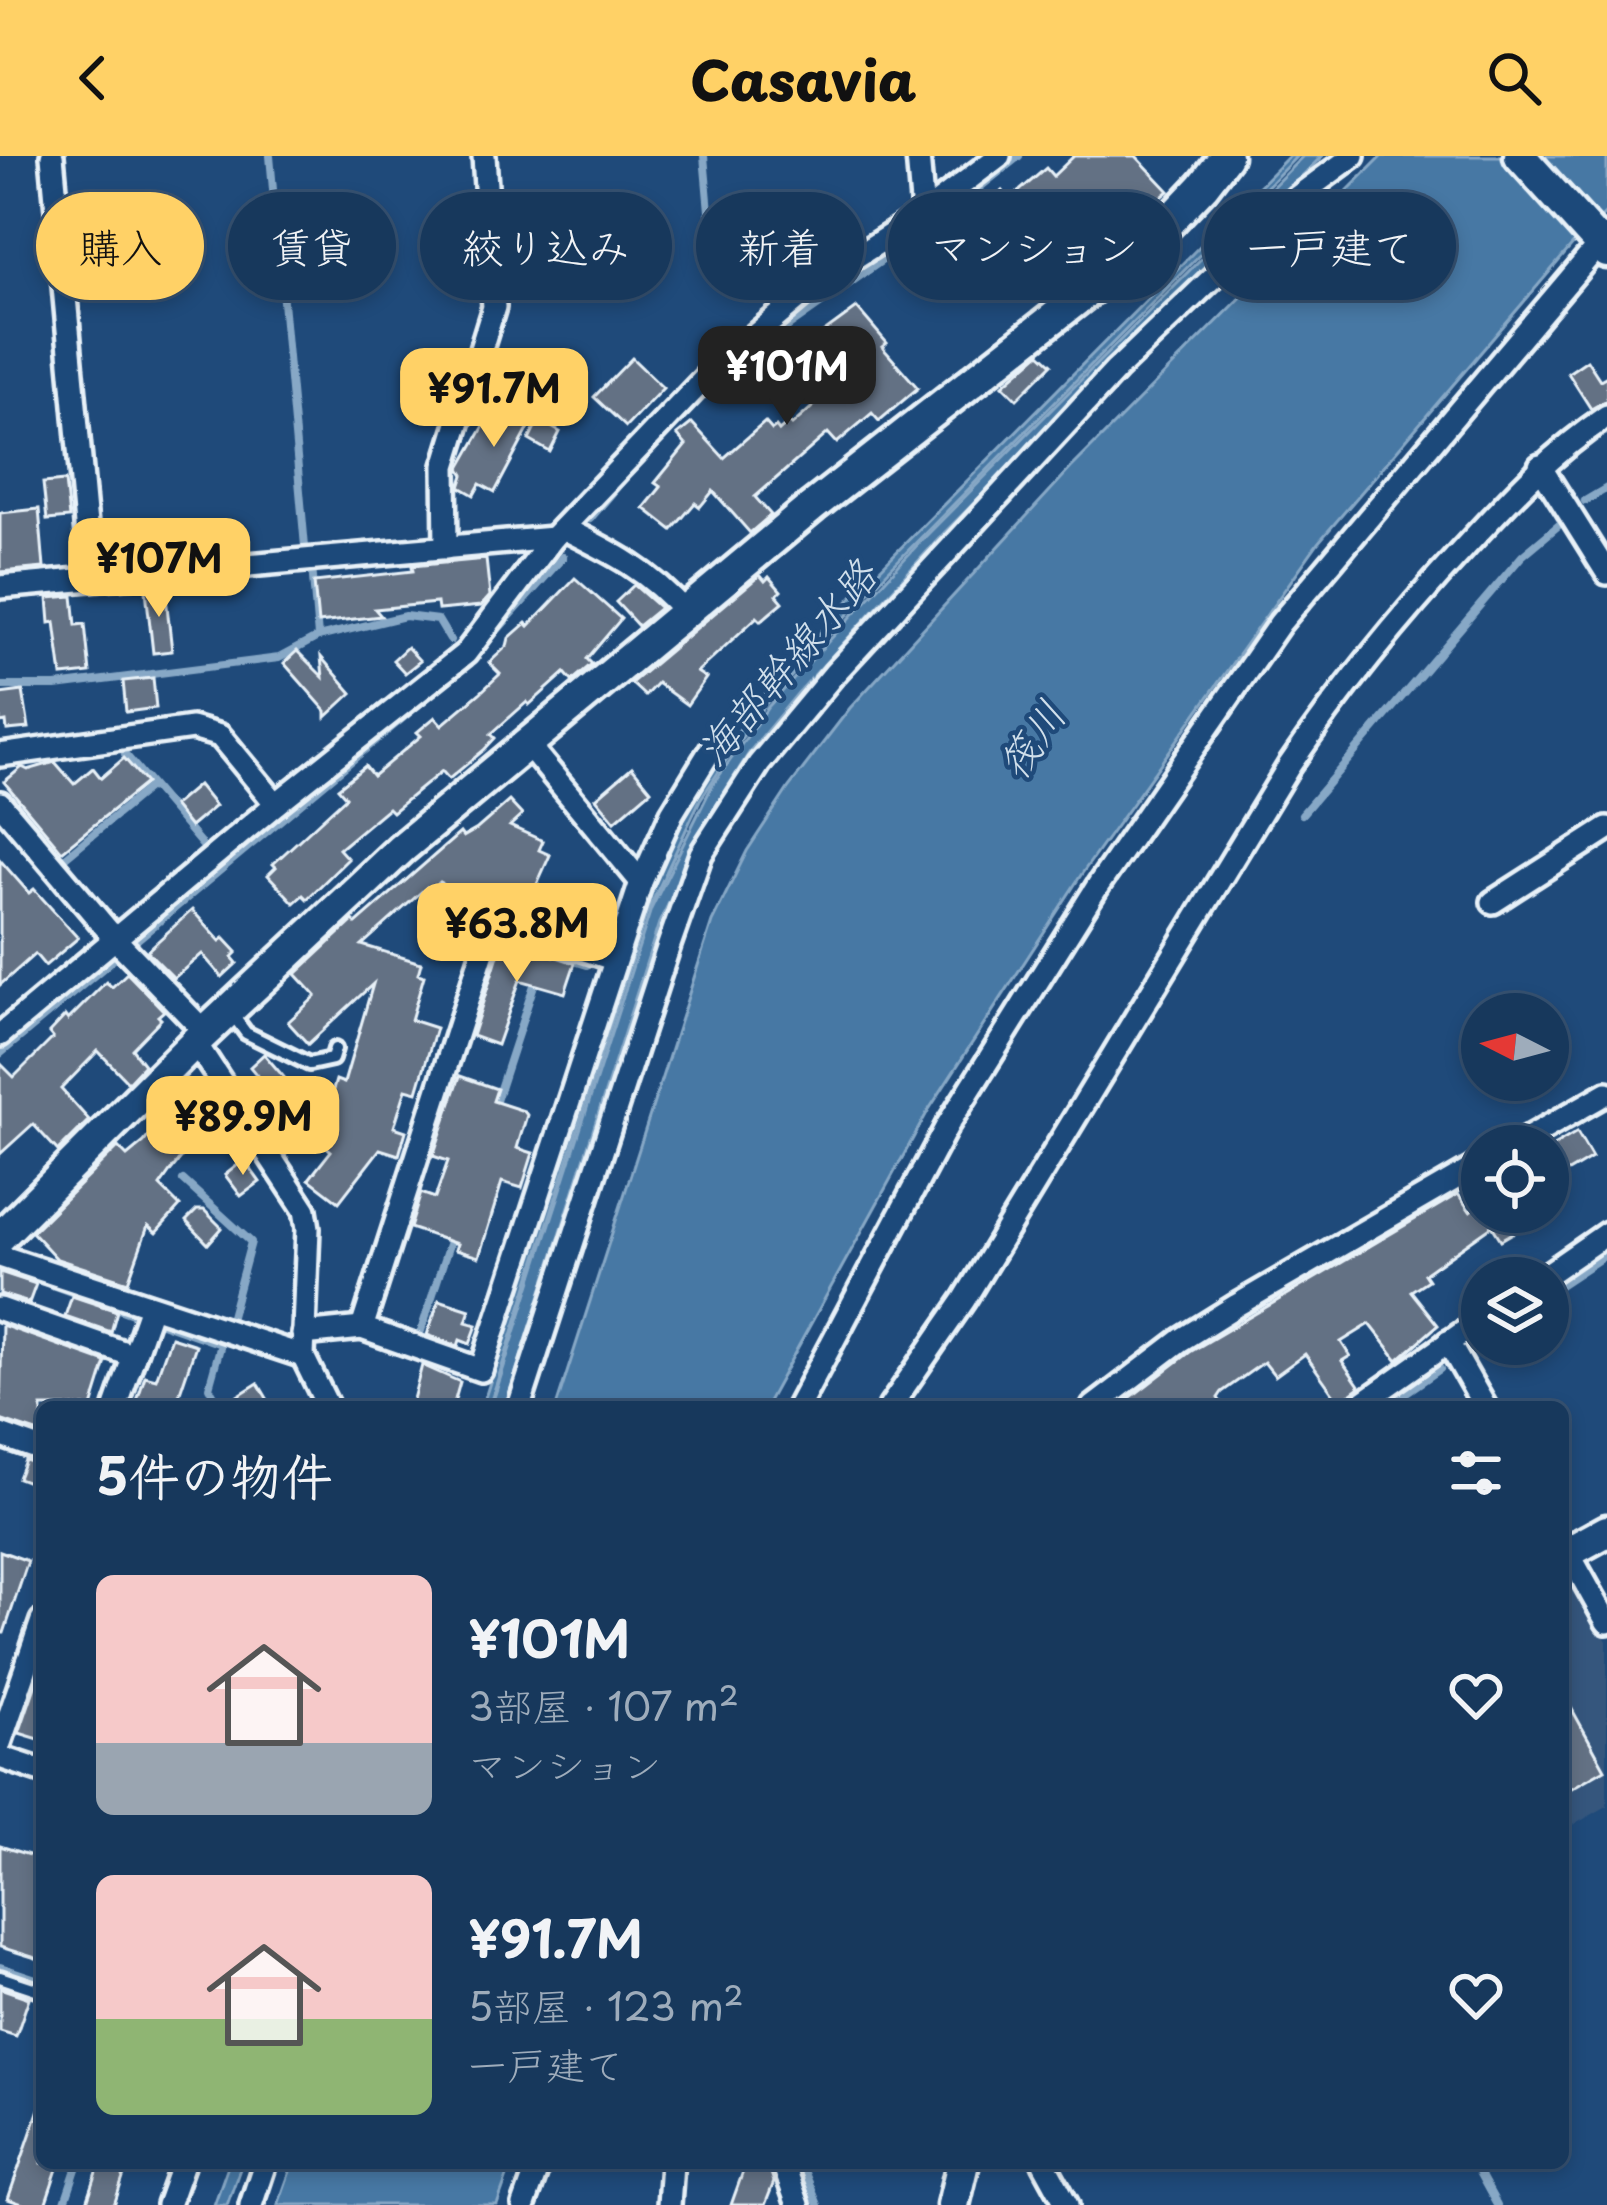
<!DOCTYPE html>
<html lang="ja">
<head>
<meta charset="utf-8">
<style>
  :root { --surface:#17385c; --page:#203f62; --text:#f1f3f6; --muted:#9eacbb; --line:#365272; --accent:#ffd166 }
  body { margin:0; font-family:"Playpen Sans","Klee One",sans-serif; background:var(--page); color:var(--text); height:100vh; display:flex; flex-direction:column; font-size:45px; white-space:nowrap }
  * { box-sizing:border-box; margin:0 }
  p { font-size:39px; color:var(--muted) }
  .icon { flex:none; width:66px; height:66px; fill:none; stroke:currentColor; stroke-width:2; stroke-linecap:round; stroke-linejoin:round }
  .map { position:relative; flex:1; overflow:hidden }
  .drawer { position:absolute; left:36px; top:1245px; width:1533px; height:768px; display:flex; flex-direction:column; background:var(--surface); border-radius:18px; box-shadow:0 6px 18px #0003,0 0 0 3px var(--line) }
  .drawer>* { flex:none }
  .top-card { position:absolute; left:36px; top:36px; width:1536px; height:108px; display:flex; gap:24px }
  .needle { width:78px; rotate:276deg }
  .controls { position:absolute; left:1461px; top:837px; display:grid; gap:24px }
  .controls a { display:grid; place-items:center; width:108px; height:108px; border-radius:50%; background:var(--surface); box-shadow:0 6px 18px #0003,0 0 0 3px var(--line); font-size:60px }
  .price { position:absolute; translate:-50% -102px; padding:0 27px; border-radius:24px; background:var(--accent); color:#111; font-size:39px; line-height:78px; filter:drop-shadow(0 3px 6px #0008) }
  .price::after { content:''; position:absolute; left:50%; top:72px; width:36px; height:27px; margin-left:-18px; background:inherit; clip-path:polygon(0 0,100% 0,50% 100%) }
  .price.on { background:#222; color:#fff }
  ul { padding:0; list-style:none }
  li { display:flex; align-items:center; gap:36px; height:300px; padding:0 60px }
  li span { display:grid; place-items:center; flex:none; width:336px; height:240px; border-radius:18px; color:#555 }
  li>.icon { margin-inline-start:auto }
  span .icon { width:144px; height:144px; fill:#fffc; stroke-width:1 }
  li b { font-size:51px }
  h2 { display:flex; justify-content:space-between; align-items:center; height:144px; padding:0 60px; font-size:51px }
  .chip { padding:0 42px; border-radius:54px; background:var(--surface); box-shadow:0 6px 18px #0003,0 0 0 3px var(--line); font-size:42px; line-height:108px }
  .chip.on { background:var(--accent); color:#111 }
  header { display:flex; justify-content:space-between; align-items:center; height:156px; padding:0 60px; background:var(--accent); color:#111; font-size:54px; font-weight:800 }
  .map>svg:first-child { display:block }
</style>
</head>
<body>
<header><svg class="icon" aria-label="back" viewBox="0 0 24 24"><path d="M15 5l-7 7 7 7"/></svg>Casavia<svg class="icon" aria-label="search" viewBox="0 0 24 24"><circle cx="10" cy="10" r="6"/><path d="M15 15l6 6"/></svg></header>
<div class="map">
<svg width="1607" height="2049" viewBox="0 0 1607 2049">
  <rect width="100%" height="100%" fill="#1f4a7a"/>
  <filter id="ink" filterUnits="userSpaceOnUse"><feTurbulence type="fractalNoise" baseFrequency=".00833" numOctaves="2"/><feDisplacementMap in="SourceGraphic" scale="24" xChannelSelector="R" yChannelSelector="G"/><feConvolveMatrix kernelMatrix="1 2 1 2 8 2 1 2 1" color-interpolation-filters="sRGB"/></filter>
  <g filter="url(#ink)">
    <!-- built -->
    <polygon fill="#34567d" points="1569,1417 1607,1485 1607,1650 1563,1675 1563,1420"/>
    <!-- water -->
    <g fill="#4778a4" stroke="#87a8c6" stroke-width="3">
      <polygon points="1289,0 1297,0 887,416 764,550 727,603 700,644 646,759 489,1251 482,1251 648,738 695,640 757,547 853,440"/>
      <polygon points="1303,0 1322,0 944,377 797,538 751,594 717,648 659,767 505,1251 491,1251 651,753 712,630 768,551 920,386"/>
      <polygon points="1382,0 1607,0 1607,56 1575,86 1318,387 1081,719 928,955 765,1251 556,1251 712,766 747,695 789,631 850,552 1071,312"/>
      <polygon points="229,2007 242,2007 227,2049 214,2049"/>
      <polygon points="293,2007 512,2007 497,2049 278,2049"/>
    </g>
    <g fill="none" stroke-linecap="round" stroke-linejoin="round">
      <!-- stream -->
      <g stroke="#87a8c6" stroke-width="8">
        <polyline points="270,0 305,391"/>
        <polyline points="704,0 715,122"/>
        <polyline points="749,198 931,70 1019,0"/>
        <polyline points="1585,345 1607,332"/>
        <polyline points="590,363 636,309"/>
        <polyline points="312,410 318,481"/>
        <polyline points="468,507 563,401"/>
        <polyline points="0,530 56,530 279,502 318,481 405,460 438,464 450,484"/>
        <polyline points="125,598 203,690"/>
        <polyline points="1302,658 1522,400 1559,369"/>
        <polyline points="62,704 151,630"/>
        <polyline points="542,803 544,796 587,809"/>
        <polyline points="0,898 452,521"/>
        <polyline points="494,951 536,823"/>
        <polyline points="183,1024 251,1086 230,1164"/>
        <polyline points="13,1115 135,1159"/>
        <polyline points="1548,1137 1607,1098"/>
        <polyline points="161,1167 221,1188 209,1231 220,1251"/>
        <polyline points="419,1181 452,1079"/>
        <polyline points="1469,1189 1482,1180"/>
        <polyline points="1385,1251 1440,1213"/>
        <polyline points="0,1811 42,1825"/>
        <polyline points="801,2007 818,2049"/>
        <polyline points="1474,2007 1497,2049"/>
        <polyline points="64,2049 78,2007"/>
      </g>
    </g>
    <!-- building -->
    <g fill="#647184" stroke="#e8f1f8" stroke-width="3">
      <polygon points="1074,0 1136,0 1169,35 1100,91 1075,62 1056,79 1033,52 993,87 971,62 1002,35 1009,44 1046,12 1053,20"/>
      <polygon points="857,152 887,187 882,191 918,232 879,265 872,257 837,287 828,277 755,341 771,359 750,377 713,335 700,351 695,347 672,374 644,352 661,331 655,327 686,289 677,279 692,267 724,302 765,266 772,274 776,271 779,275 789,266 792,269 834,232 801,193"/>
      <polygon points="1040,197 1052,208 1017,243 1003,229"/>
      <polygon points="632,202 663,232 626,271 594,241"/>
      <polygon points="1587,204 1600,224 1607,220 1607,244 1591,253 1568,217"/>
      <polygon points="497,247 532,266 495,336 480,328 474,339 460,331 464,319 460,312"/>
      <polygon points="539,264 560,276 550,296 529,284"/>
      <polygon points="65,325 69,362 47,364 43,327"/>
      <polygon points="39,353 44,412 0,416 0,357"/>
      <polygon points="486,403 490,440 481,450 438,454 437,447 375,453 381,460 318,467 314,426 413,415 412,410"/>
      <polygon points="760,419 765,425 769,421 781,435 777,439 783,446 761,465 757,461 697,516 706,522 687,549 657,527 645,540 631,527"/>
      <polygon points="575,422 621,463 587,503 592,508 572,525 565,517 529,549 527,546 491,578 495,582 484,594 449,623 442,615 392,656 388,652 339,693 348,703 307,743 303,739 294,747 268,719 276,711 273,708 346,641 338,632 365,610 373,620 421,580 417,576 435,561 442,569 480,537 500,518 489,507 507,490 509,482 526,467 529,470"/>
      <polygon points="634,429 660,452 638,470 616,446"/>
      <polygon points="165,432 172,495 153,497 146,434"/>
      <polygon points="73,440 76,469 85,468 90,517 62,520 55,466 50,467 48,442"/>
      <polygon points="407,491 420,505 405,517 393,504"/>
      <polygon points="297,495 323,521 321,501 352,537 326,561 326,555 284,507"/>
      <polygon points="153,522 156,552 126,556 123,525"/>
      <polygon points="23,535 29,572 7,574 6,566 0,567 0,538"/>
      <polygon points="124,602 146,627 62,695 4,626 22,611 28,614 55,606 74,628 93,612 101,622"/>
      <polygon points="632,611 651,634 615,665 596,642"/>
      <polygon points="198,629 215,650 190,671 173,650"/>
      <polygon points="509,645 522,659 510,670 543,685 539,694 550,699 534,735 600,757 593,779 505,752 467,735 463,738 456,730 449,736 440,726 431,734 427,731 362,789 421,807 418,818 424,820 411,864 436,872 417,936 406,933 394,971 406,975 399,999 380,993 339,1046 309,1023 331,995 288,957 250,911 264,898 300,940 303,936 326,957 336,924 344,927 373,828 308,888 288,866 316,840 296,818 353,765 356,768 460,677 463,681 477,673"/>
      <polygon points="0,704 29,737 34,733 78,782 45,810 35,798 0,829"/>
      <polygon points="192,754 220,785 224,782 237,796 232,801 237,807 222,821 202,798 174,822 147,795"/>
      <polygon points="515,787 575,807 565,837 520,824 497,889 472,880 500,793 511,796"/>
      <polygon points="127,817 164,855 158,860 161,863 132,893 144,909 128,926 98,895 61,933 89,964 58,995 33,968 0,998 0,907 14,921 53,882 49,877 65,860 68,864 106,826 112,831"/>
      <polygon points="460,920 497,933 493,945 524,955 527,959 517,992 533,997 522,1032 502,1026 479,1101 455,1094 457,1088 410,1072 421,1037 435,1042 448,1005 433,1000"/>
      <polygon points="185,933 239,981 225,996 203,974 172,1013 160,1030 180,1050 156,1077 148,1070 128,1126 57,1103 32,1076 118,991 127,1000 144,986"/>
      <polygon points="1577,976 1592,1002 1548,1028 1548,993"/>
      <polygon points="244,1004 260,1026 241,1040 225,1019"/>
      <polygon points="1458,1038 1470,1055 1482,1046 1482,1056 1512,1056 1508,1059 1518,1074 1501,1084 1492,1070 1424,1118 1428,1124 1411,1135 1438,1169 1398,1204 1370,1168 1341,1186 1350,1200 1342,1205 1360,1231 1348,1240 1342,1250 1305,1198 1275,1220 1264,1206 1222,1236 1218,1242 1224,1251 1118,1251 1190,1196"/>
      <polygon points="197,1054 204,1054 222,1072 208,1088 186,1065"/>
      <polygon points="0,1116 36,1128 29,1147 0,1138"/>
      <polygon points="72,1140 117,1155 111,1176 65,1160"/>
      <polygon points="439,1144 470,1154 466,1166 477,1169 470,1188 460,1184 458,1190 427,1179"/>
      <polygon points="2,1169 106,1206 92,1251 42,1251 42,1278 0,1264"/>
      <polygon points="171,1181 196,1189 175,1251 135,1251 145,1220 156,1223"/>
      <polygon points="422,1209 460,1226 453,1251 411,1251"/>
      <polygon points="258,1227 268,1244 256,1251 220,1251"/>
      <polygon points="25,1304 42,1309 42,1331 18,1322"/>
      <polygon points="0,1395 28,1405 4,1477 0,1477"/>
      <polygon points="39,1519 42,1520 42,1584 19,1577"/>
      <polygon points="1563,1537 1605,1613 1563,1637"/>
      <polygon points="0,1690 42,1703 42,1804 0,1791"/>
      <polygon points="0,1832 29,1842 16,1880 0,1875"/>
      <polygon points="39,1953 42,2007 59,2007 45,2049 25,2049 8,2043"/>
      <polygon points="746,2007 770,2014 774,2026 765,2049 731,2049"/>
      <polygon points="99,2010 124,2019 114,2049 86,2049"/>
    </g>
    <g fill="none" stroke-linecap="round" stroke-linejoin="round">
      <defs>
        <g id="lane">
          <polyline points="232,858 246,877 309,908 332,903 335,893"/>
          <polyline points="0,1821 42,1835"/>
        </g>
        <g id="street">
          <polyline points="52,0 91,423"/>
          <polyline points="923,58 999,0"/>
          <polyline points="1540,310 1607,417"/>
          <path d="M563,372C614,397 648,414 686,457"/>
          <polyline points="446,392 445,310 494,151 484,0"/>
          <polyline points="0,431 553,382"/>
          <polyline points="529,590 641,726"/>
          <polyline points="0,599 192,572 220,580 276,648"/>
          <polyline points="0,647 116,784 205,876"/>
          <polyline points="1493,746 1607,673"/>
          <polyline points="0,879 276,648 466,497 553,382 710,217 823,122 923,58 918,0"/>
          <polyline points="195,886 305,1054 308,1072 303,1200 328,1251"/>
          <polyline points="1514,990 1607,937"/>
          <polyline points="0,1100 303,1200"/>
          <polyline points="1542,1122 1607,1077"/>
          <polyline points="0,1153 134,1200"/>
          <polyline points="362,1172 493,764 613,803"/>
          <polyline points="303,1178 362,1172 481,1214 641,726 672,657 713,590"/>
          <polyline points="1448,1186 1485,1251"/>
          <polyline points="116,1251 151,1151"/>
          <polyline points="519,1251 669,789 701,698 759,608 834,518 1116,214 1297,41 1353,0"/>
          <polyline points="798,1251 947,970 1099,728 1280,467 1607,79"/>
          <path d="M890,1251L964,1144L1289,610C1342,532 1400,461 1464,392C1511,341 1549,299 1607,260"/>
          <polyline points="1093,1251 1181,1184 1237,1149 1482,1007"/>
          <polyline points="1357,1251 1482,1163"/>
          <polyline points="0,1279 42,1294"/>
          <polyline points="1563,1387 1607,1466"/>
          <polyline points="0,1587 42,1465"/>
          <polyline points="0,1601 42,1615"/>
          <polyline points="783,2007 798,2049"/>
          <polyline points="1044,2007 1067,2049"/>
          <polyline points="168,2049 183,2007"/>
          <polyline points="251,2049 265,2007"/>
          <polyline points="524,2049 539,2007"/>
          <polyline points="669,2049 672,2007"/>
        </g>
        <g id="secondary">
          <polyline points="1520,0 1607,96"/>
          <polyline points="0,1081 195,886 401,693 813,350 1148,88 1203,30 1226,0"/>
          <polyline points="1563,1399 1607,1375"/>
          <polyline points="953,2049 963,2007"/>
        </g>
      </defs>
      <!-- lane casing -->
      <use href="#lane" stroke="#e8f1f8" stroke-width="20"/>
      <!-- street casing -->
      <use href="#street" stroke="#e8f1f8" stroke-width="30"/>
      <!-- secondary casing -->
      <use href="#secondary" stroke="#e8f1f8" stroke-width="39"/>
      <!-- lane -->
      <use href="#lane" stroke="#1f4a7a" stroke-width="10"/>
      <!-- street -->
      <use href="#street" stroke="#1f4a7a" stroke-width="21"/>
      <!-- secondary -->
      <use href="#secondary" stroke="#1f4a7a" stroke-width="30"/>
    </g>
  </g>
  <g text-anchor="middle" stroke-width="9" stroke-linejoin="round" paint-order="stroke">
    <!-- water labels -->
    <g font-size="42" font-style="italic" fill="#d0dfeb" stroke="#1f4a7a">
      <text transform="translate(787 507) rotate(-50)" y="15">海部幹線水路</text>
      <text transform="translate(1032 584) rotate(-56)" y="15">筏川</text>
    </g>
  </g>
</svg>
<div class="controls">
<a><svg class="needle" viewBox="-14 -14 28 28"><path d="M0-13l5 13h-10z" fill="#e53935"/><path d="M0 13l5-13h-10z" fill="#9eacbb"/></svg></a>
<a><svg class="icon" aria-label="locate" viewBox="0 0 24 24"><circle cx="12" cy="12" r="6"/><path d="M12 2v4M12 18v4M2 12h4M18 12h4"/></svg></a>
<a><svg class="icon" aria-label="layers" viewBox="0 0 24 24"><path d="M12 4l9 5-9 5-9-5zM3 14l9 5 9-5"/></svg></a>
</div>
<b class="price on" style="left:787px;top:272px">¥101M</b>
<b class="price" style="left:494px;top:294px">¥91.7M</b>
<b class="price" style="left:159px;top:464px">¥107M</b>
<b class="price" style="left:517px;top:829px">¥63.8M</b>
<b class="price" style="left:243px;top:1022px">¥89.9M</b>
<div class="top-card">
<a class="chip on">購入</a>
<a class="chip">賃貸</a>
<a class="chip">絞り込み</a>
<a class="chip">新着</a>
<a class="chip">マンション</a>
<a class="chip">一戸建て</a>
</div>
<section class="drawer">
<h2>5件の物件<svg class="icon" aria-label="filters" viewBox="0 0 24 24"><path d="M4 7h16M4 17h16"/><circle cx="9" cy="7" r="2"/><circle cx="15" cy="17" r="2"/></svg></h2>
<ul>
<li><span style="background:linear-gradient(#f6c9c9 70%,#9aa5b1 0)"><svg class="icon" aria-label="home" viewBox="0 0 24 24"><path d="M3 11l9-7 9 7M6 9v11h12V9"/></svg></span><div><b>¥101M</b><p>3部屋 · 107 m²</p><p>マンション</p></div><svg class="icon" aria-label="heart" viewBox="0 0 24 24"><path d="M12 20l-8-8c-3-5 5-10 8-4 3-6 11-1 8 4z"/></svg></li>
<li><span style="background:linear-gradient(#f6c9c9 60%,#8fb573 0)"><svg class="icon" aria-label="home" viewBox="0 0 24 24"><path d="M3 11l9-7 9 7M6 9v11h12V9"/></svg></span><div><b>¥91.7M</b><p>5部屋 · 123 m²</p><p>一戸建て</p></div><svg class="icon" aria-label="heart" viewBox="0 0 24 24"><path d="M12 20l-8-8c-3-5 5-10 8-4 3-6 11-1 8 4z"/></svg></li>
</ul>
</section>
</div>
</body>
</html>
